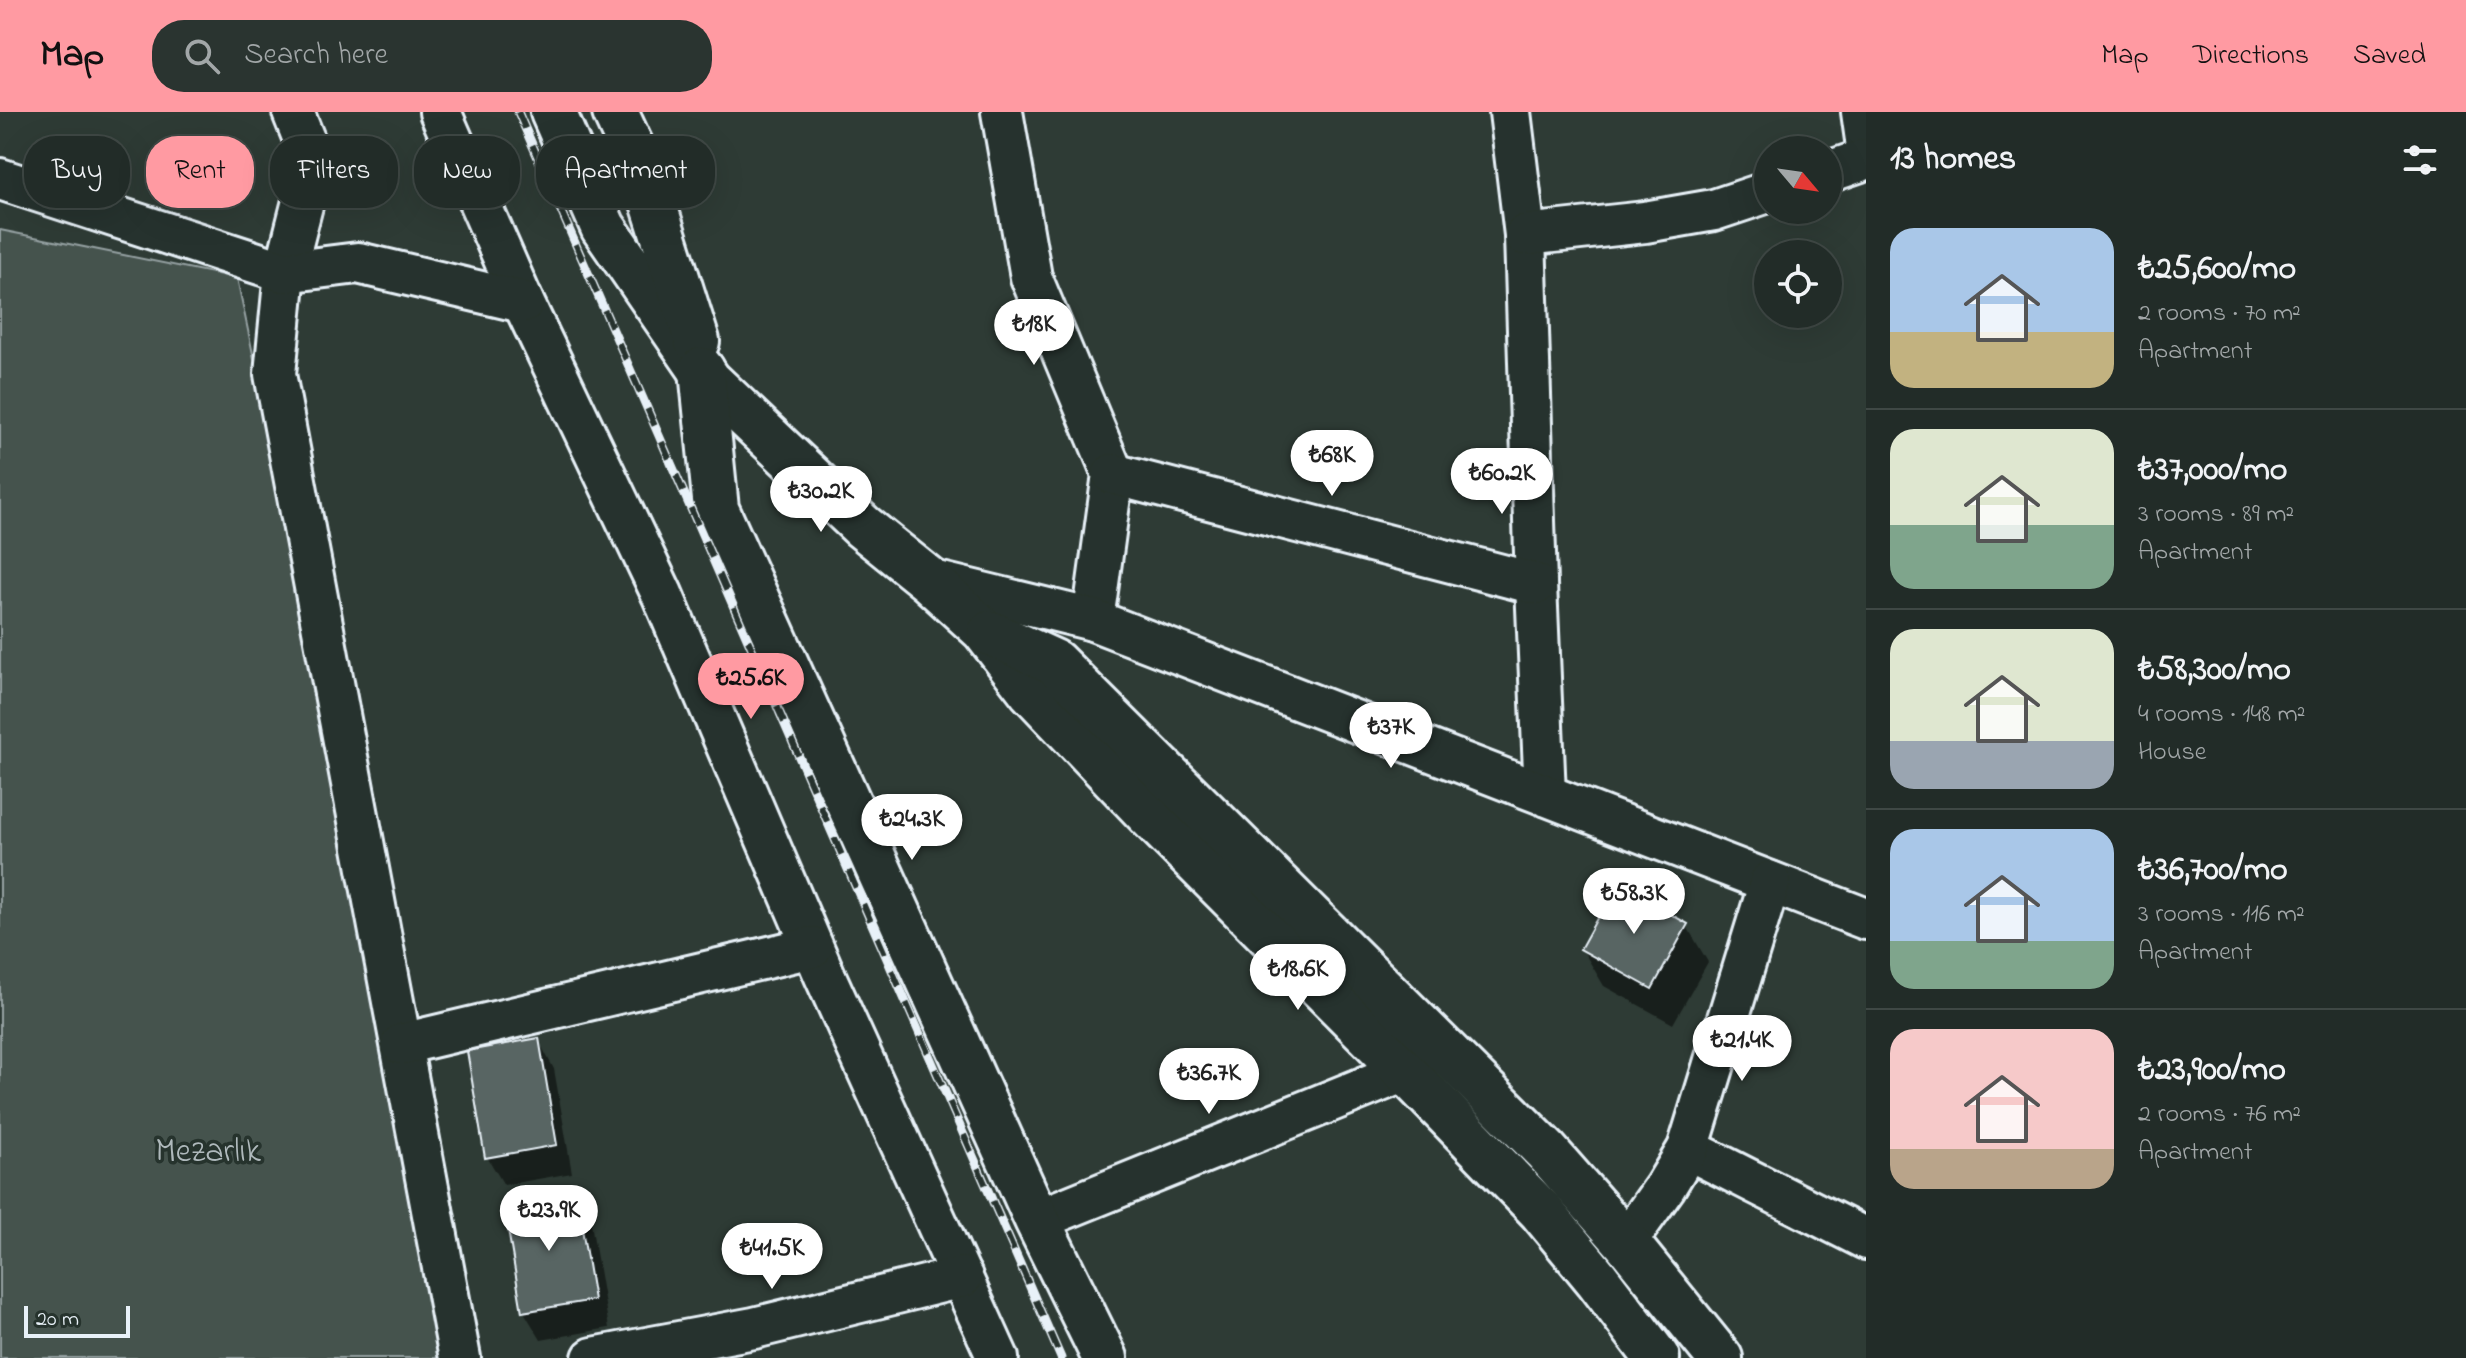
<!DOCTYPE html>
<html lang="en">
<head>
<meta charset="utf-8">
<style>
  :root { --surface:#222c28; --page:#2a3430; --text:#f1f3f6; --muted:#a2a7a8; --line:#3f4845; --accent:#ff9aa2 }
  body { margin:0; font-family:"Indie Flower",sans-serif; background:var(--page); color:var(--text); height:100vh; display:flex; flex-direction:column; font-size:30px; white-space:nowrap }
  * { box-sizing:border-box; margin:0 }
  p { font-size:26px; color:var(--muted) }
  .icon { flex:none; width:44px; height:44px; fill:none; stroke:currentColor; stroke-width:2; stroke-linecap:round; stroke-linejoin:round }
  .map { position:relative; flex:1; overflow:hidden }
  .drawer { display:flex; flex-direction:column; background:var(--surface); width:600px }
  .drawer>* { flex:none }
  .guide { position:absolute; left:24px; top:24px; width:760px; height:72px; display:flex; gap:16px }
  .needle { width:52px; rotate:119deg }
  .controls { position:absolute; left:1754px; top:24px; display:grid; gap:16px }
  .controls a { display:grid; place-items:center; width:88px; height:88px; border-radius:50%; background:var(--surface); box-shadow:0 8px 32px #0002,0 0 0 2px var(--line); font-size:40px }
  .scale { position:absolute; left:24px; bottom:20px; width:106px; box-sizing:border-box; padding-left:8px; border:4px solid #e8f1f8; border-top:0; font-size:22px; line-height:28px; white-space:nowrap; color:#e8f1f8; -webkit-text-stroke:6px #26332d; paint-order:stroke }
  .price { position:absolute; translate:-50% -68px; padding:0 18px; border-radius:28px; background:#fff; color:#222; font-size:26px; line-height:52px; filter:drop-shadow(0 2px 4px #0008) }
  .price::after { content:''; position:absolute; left:50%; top:48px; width:24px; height:18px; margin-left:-12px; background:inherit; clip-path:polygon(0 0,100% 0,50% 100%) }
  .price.current { background:var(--accent); color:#111 }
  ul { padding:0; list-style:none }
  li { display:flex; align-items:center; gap:24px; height:200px; padding:0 24px }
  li+li { border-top:2px solid var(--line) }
  li span { display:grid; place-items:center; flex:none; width:224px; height:160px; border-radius:24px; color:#555 }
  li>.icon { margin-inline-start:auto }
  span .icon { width:96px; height:96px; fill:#fffc; stroke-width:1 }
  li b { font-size:34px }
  h2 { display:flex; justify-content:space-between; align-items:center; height:96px; padding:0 24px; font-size:34px }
  .chip { padding:0 28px; border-radius:32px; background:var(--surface); box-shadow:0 8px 32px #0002,0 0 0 2px var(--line); font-size:28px; line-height:72px }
  .chip.current { background:var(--accent); color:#111 }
  header { display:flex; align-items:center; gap:48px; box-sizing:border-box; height:112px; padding:0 40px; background:var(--accent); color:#111 }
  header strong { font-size:38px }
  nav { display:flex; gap:44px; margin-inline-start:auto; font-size:28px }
  .search { width:560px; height:72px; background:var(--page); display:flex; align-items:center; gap:20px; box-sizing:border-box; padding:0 28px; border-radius:32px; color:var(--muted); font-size:30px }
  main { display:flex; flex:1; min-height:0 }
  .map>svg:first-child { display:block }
</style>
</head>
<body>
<header>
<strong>Map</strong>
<div class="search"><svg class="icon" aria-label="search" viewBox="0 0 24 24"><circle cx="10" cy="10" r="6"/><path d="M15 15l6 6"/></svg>Search here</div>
<nav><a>Map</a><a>Directions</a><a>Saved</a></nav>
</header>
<main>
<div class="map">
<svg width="1866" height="1246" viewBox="0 0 1866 1246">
  <rect width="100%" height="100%" fill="#2e3b35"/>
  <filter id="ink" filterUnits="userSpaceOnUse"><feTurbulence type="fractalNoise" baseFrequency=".0125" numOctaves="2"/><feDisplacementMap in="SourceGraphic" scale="16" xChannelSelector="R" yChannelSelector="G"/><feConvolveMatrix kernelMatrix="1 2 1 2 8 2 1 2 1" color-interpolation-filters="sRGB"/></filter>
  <g filter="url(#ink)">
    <!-- green -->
    <polygon fill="#45524e" stroke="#96a2a3" stroke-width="2" points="0,118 237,166 464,1246 0,1246"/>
    <!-- shadow -->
    <g fill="#0007">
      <polygon points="1686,813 1708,850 1673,912 1604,874 1582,837"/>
      <polygon points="538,928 554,957 572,1061 504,1073 487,1045"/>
      <polygon points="575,1083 591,1111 609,1216 541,1228 524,1200 506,1096"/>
    </g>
    <!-- building -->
    <g fill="#596563" stroke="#e8f1f8" stroke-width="2">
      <polygon points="1616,772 1688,812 1652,877 1580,837"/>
      <polygon points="539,926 557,1033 485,1046 467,939"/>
      <polygon points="576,1081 594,1188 522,1200 504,1094"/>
    </g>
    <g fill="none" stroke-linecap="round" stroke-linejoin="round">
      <defs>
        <g id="street">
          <polyline points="293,0 313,50 285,160 275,262 460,1246"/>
          <polyline points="440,0 523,190 662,482 825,864 998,1246"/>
          <polyline points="1002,0 1031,165 1113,362 1093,508"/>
          <polyline points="1510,0 1525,123 1536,472 1545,683"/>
          <polyline points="1862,0 1866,28"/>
          <polyline points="1828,60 1866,47"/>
          <polyline points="0,67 285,160 358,151 523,190"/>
          <polyline points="1525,123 1645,110 1714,98 1768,80"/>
          <polyline points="1113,362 1536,472"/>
          <polyline points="929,468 1093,508 1866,807"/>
          <polyline points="402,932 812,835"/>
          <polyline points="1688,1037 1866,1127"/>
          <polyline points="1037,1108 1405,959"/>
          <polyline points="1626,1130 1665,1075 1688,1037 1770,770"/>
          <polyline points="593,1246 754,1216 962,1165"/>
        </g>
        <g id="secondary">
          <polyline points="553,0 603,115 709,269 862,414 929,468 984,518 1031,579 1150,704 1405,959 1541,1099 1597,1167 1657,1246"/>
          <polyline points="615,0 645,65 697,229"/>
          <polyline points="702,258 716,397 1037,1108 1105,1246"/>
          <polyline points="990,521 1054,550 1546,1039 1626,1130 1720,1246"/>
        </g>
      </defs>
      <!-- street casing -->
      <use href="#street" stroke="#e8f1f8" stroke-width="46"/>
      <!-- secondary casing -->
      <use href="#secondary" stroke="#e8f1f8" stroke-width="50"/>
      <!-- street -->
      <use href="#street" stroke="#26332d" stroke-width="40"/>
      <!-- secondary -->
      <use href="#secondary" stroke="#26332d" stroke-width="44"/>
      <defs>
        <polyline id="rail" points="518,0 1061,1246"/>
      </defs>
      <!-- rail casing -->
      <use href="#rail" stroke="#e8f1f8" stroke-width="9"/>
      <!-- rail -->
      <use href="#rail" stroke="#26332d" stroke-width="6" stroke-dasharray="18" stroke-linecap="butt"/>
    </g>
  </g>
  <g text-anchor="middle" stroke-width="7" stroke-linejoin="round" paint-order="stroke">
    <!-- park labels -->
    <g font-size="34" fill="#afb9bc" stroke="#26332d">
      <text x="208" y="1049">Mezarlık</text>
    </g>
  </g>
</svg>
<div class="controls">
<a><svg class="needle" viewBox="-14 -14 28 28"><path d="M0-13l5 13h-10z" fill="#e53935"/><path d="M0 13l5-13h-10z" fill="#a2a7a8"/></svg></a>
<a><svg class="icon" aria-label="locate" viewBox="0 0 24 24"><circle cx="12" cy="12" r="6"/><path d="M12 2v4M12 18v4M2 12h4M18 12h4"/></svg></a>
</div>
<div class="scale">20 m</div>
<b class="price" style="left:1034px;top:255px">₺18K</b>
<b class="price" style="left:1332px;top:386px">₺68K</b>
<b class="price" style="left:1502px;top:404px">₺60.2K</b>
<b class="price" style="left:821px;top:422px">₺30.2K</b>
<b class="price current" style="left:751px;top:609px">₺25.6K</b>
<b class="price" style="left:1391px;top:658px">₺37K</b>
<b class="price" style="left:912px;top:750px">₺24.3K</b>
<b class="price" style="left:1634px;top:824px">₺58.3K</b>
<b class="price" style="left:1298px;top:900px">₺18.6K</b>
<b class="price" style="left:1742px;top:971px">₺21.4K</b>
<b class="price" style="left:1209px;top:1004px">₺36.7K</b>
<b class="price" style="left:549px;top:1141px">₺23.9K</b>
<b class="price" style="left:772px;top:1179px">₺41.5K</b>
<div class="guide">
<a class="chip">Buy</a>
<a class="chip current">Rent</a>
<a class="chip">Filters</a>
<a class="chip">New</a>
<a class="chip">Apartment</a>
</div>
</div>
<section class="drawer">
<h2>13 homes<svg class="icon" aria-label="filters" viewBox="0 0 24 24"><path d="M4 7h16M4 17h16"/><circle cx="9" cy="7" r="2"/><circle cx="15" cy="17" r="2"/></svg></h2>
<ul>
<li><span style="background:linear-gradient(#a9c7e8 65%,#c2b280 0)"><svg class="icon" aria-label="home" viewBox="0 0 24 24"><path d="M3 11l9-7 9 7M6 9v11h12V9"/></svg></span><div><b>₺25,600/mo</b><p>2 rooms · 70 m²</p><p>Apartment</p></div></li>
<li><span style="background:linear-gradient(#dfe7d0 60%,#7fa58c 0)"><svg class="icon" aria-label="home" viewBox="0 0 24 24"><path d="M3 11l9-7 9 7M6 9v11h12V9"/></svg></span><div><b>₺37,000/mo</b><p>3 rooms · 89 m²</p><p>Apartment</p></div></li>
<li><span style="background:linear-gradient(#dfe7d0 70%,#9aa5b1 0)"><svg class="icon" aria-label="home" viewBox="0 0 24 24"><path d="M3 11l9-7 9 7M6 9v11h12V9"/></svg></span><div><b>₺58,300/mo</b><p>4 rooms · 148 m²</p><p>House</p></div></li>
<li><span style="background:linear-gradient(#a9c7e8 70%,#7fa58c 0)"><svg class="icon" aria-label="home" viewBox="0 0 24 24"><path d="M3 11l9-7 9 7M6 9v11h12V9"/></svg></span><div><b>₺36,700/mo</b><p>3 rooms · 116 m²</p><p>Apartment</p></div></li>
<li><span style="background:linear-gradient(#f6c9c9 75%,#b9a48a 0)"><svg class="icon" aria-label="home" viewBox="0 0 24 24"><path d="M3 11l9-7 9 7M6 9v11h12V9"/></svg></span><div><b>₺23,900/mo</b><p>2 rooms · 76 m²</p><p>Apartment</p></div></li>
</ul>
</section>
</main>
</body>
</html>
